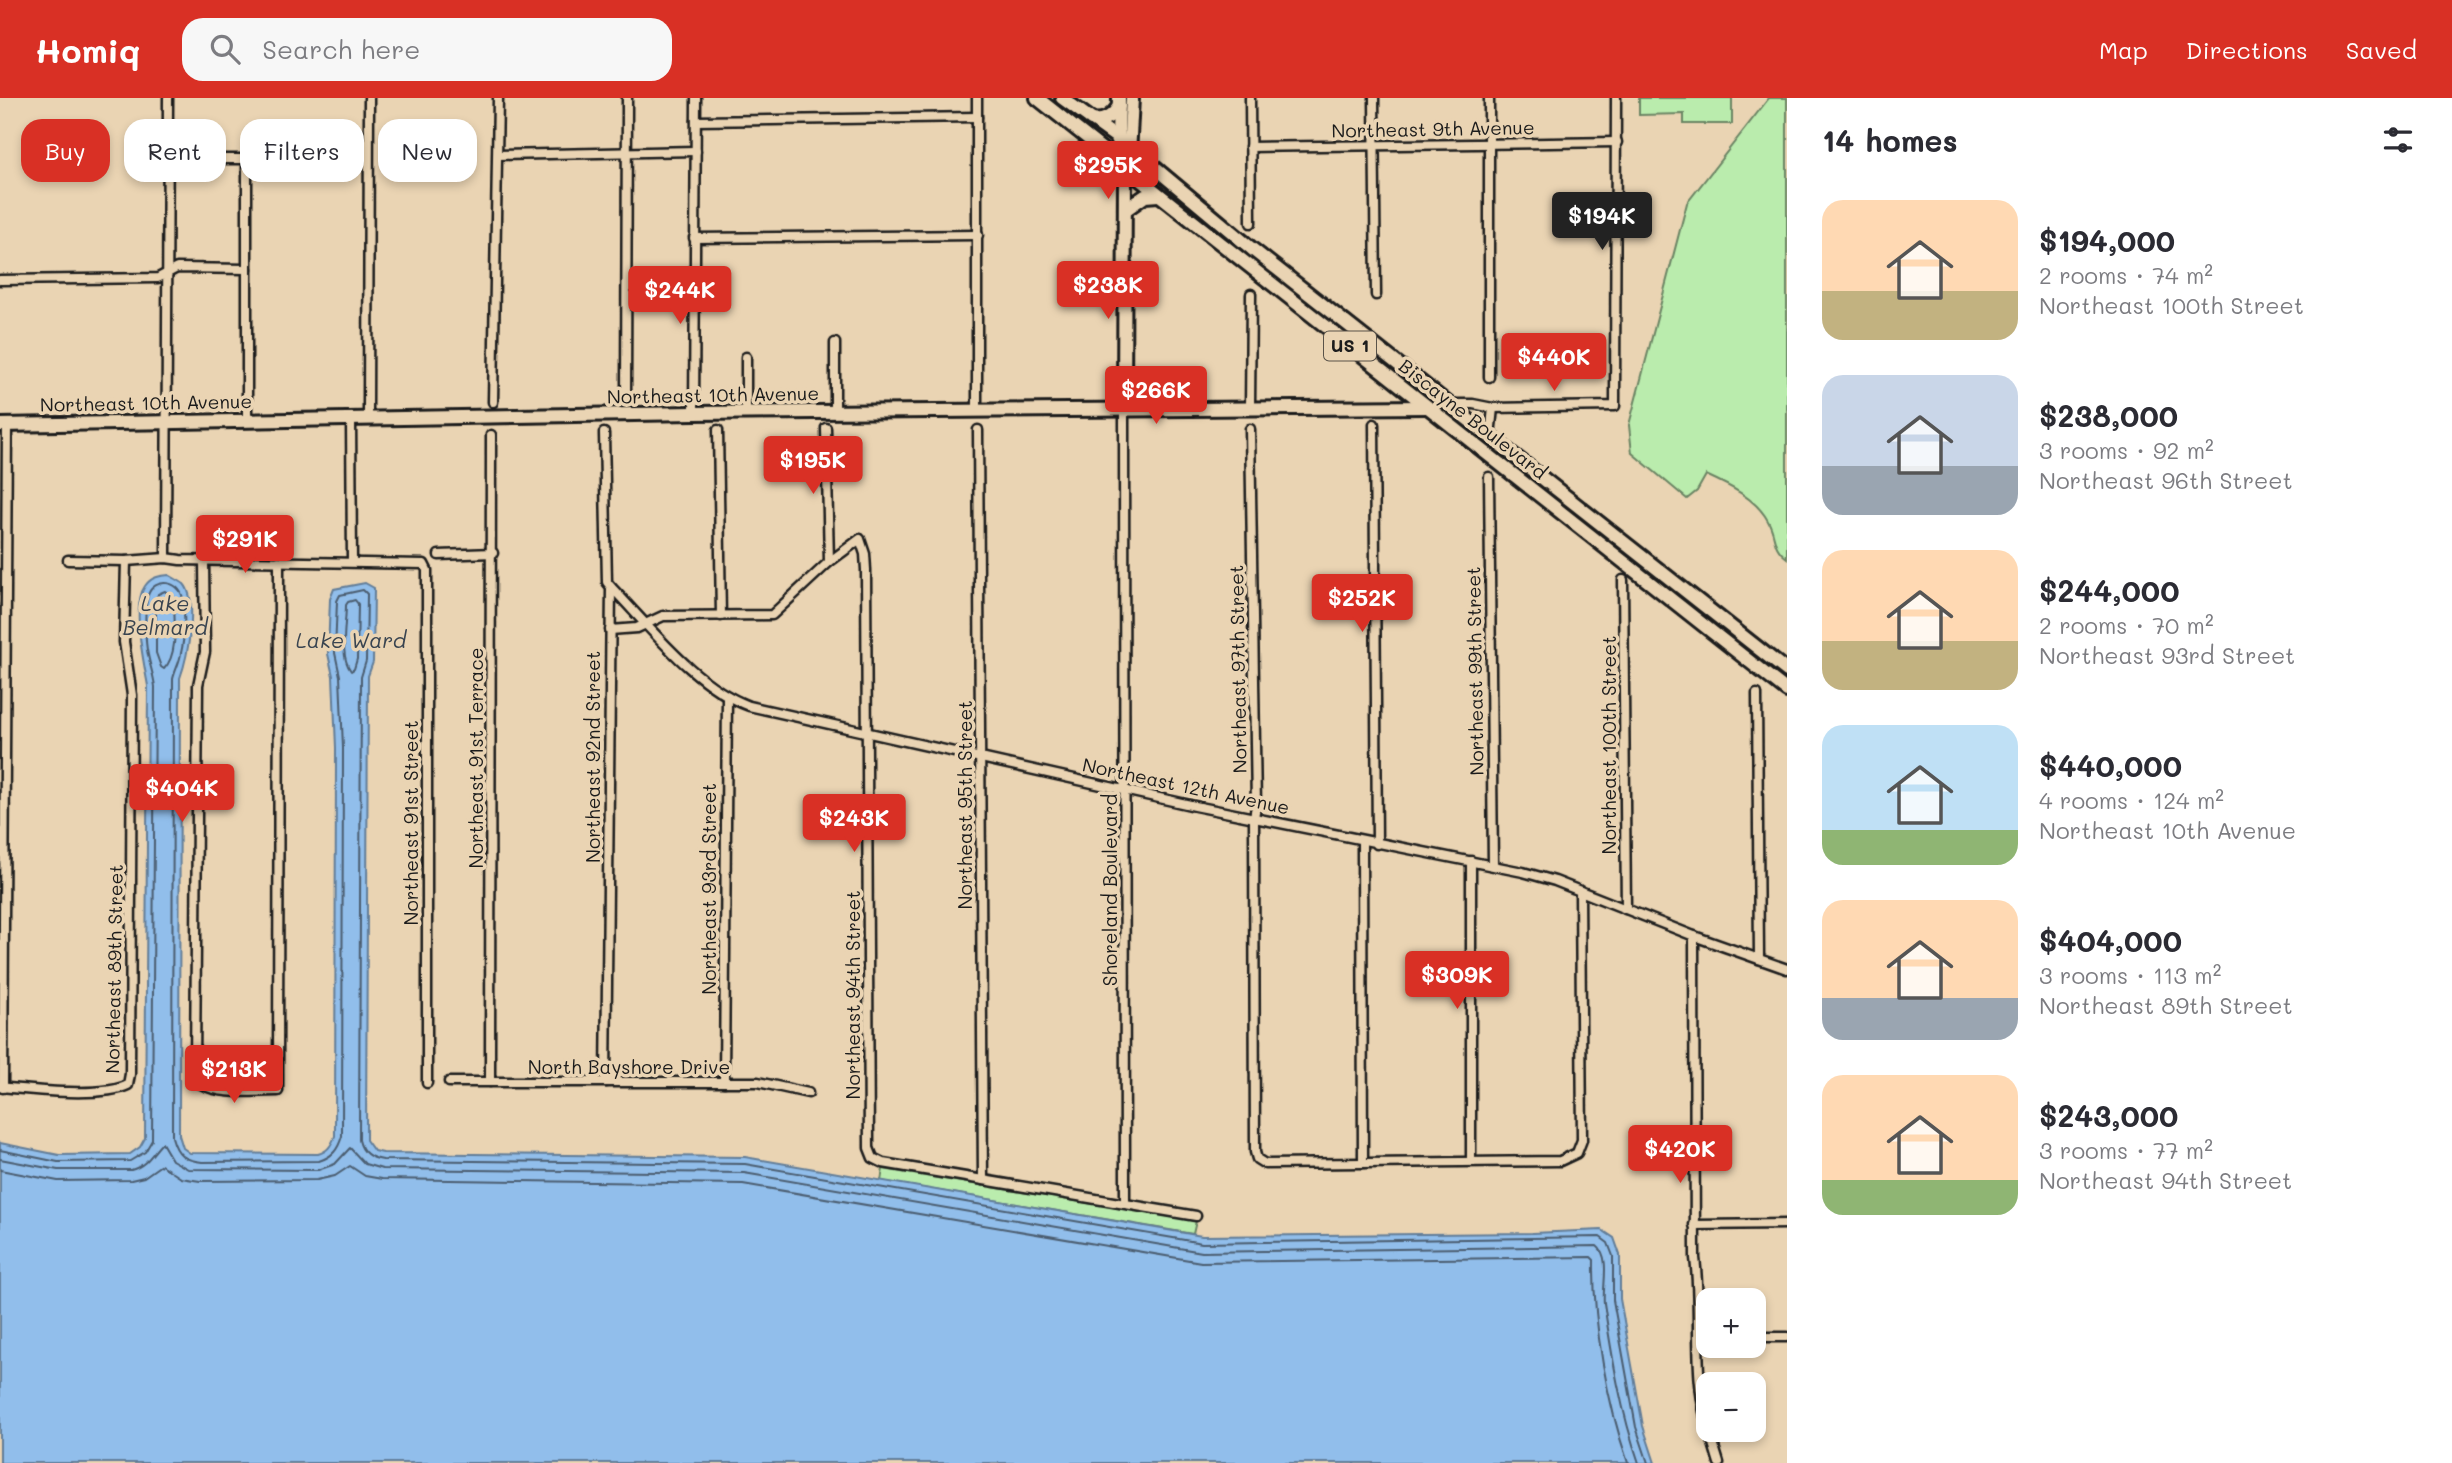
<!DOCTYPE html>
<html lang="en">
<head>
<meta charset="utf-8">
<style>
  :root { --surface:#fff; --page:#f7f7f7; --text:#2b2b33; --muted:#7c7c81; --accent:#d93025 }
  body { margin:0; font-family:Mali,sans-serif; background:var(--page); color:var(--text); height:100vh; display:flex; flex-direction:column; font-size:26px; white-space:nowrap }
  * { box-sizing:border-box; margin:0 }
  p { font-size:23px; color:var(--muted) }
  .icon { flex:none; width:38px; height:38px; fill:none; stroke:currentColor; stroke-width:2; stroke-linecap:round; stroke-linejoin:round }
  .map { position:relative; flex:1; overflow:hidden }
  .panel { display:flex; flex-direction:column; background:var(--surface); width:665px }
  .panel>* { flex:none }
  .guide { position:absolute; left:21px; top:21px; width:665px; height:63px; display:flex; gap:14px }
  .buttons { position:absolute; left:1696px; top:1190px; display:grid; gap:14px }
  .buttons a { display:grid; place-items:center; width:70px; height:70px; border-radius:14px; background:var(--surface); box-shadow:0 4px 10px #0003; font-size:35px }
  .price { position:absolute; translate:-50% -60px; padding:0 16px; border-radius:7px; background:var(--accent); color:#fff; font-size:23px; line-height:46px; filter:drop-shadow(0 2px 4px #0008) }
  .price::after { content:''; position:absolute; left:50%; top:42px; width:21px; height:16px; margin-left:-10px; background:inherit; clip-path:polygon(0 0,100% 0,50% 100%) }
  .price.selected { background:#222; color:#fff }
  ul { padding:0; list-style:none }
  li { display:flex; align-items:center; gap:21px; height:175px; padding:0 35px }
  li span { display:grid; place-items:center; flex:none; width:196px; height:140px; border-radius:21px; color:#555 }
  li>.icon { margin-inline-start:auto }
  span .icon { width:84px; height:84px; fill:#fffc; stroke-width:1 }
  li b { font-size:30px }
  h2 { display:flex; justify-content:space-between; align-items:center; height:84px; padding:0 35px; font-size:30px }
  .tag { padding:0 24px; border-radius:21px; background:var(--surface); box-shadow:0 4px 10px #0003; font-size:24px; line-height:63px }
  .tag.selected { background:var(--accent); color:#fff }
  header { display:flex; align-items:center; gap:42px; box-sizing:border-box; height:98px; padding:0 35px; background:var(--accent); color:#fff }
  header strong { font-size:33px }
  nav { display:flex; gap:38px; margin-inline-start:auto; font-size:24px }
  .search { width:490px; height:63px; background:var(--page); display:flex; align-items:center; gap:18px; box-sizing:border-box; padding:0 24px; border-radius:21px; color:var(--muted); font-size:26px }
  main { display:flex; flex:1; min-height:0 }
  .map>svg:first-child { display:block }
</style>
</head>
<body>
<header>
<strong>Homiq</strong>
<div class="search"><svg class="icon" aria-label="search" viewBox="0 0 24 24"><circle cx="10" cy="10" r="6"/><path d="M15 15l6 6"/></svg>Search here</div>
<nav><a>Map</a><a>Directions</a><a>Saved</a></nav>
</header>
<main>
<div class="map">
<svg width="1787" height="1365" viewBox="0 0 1787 1365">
  <rect width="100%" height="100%" fill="#ead4b3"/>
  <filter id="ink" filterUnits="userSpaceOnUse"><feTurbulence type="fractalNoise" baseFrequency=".0143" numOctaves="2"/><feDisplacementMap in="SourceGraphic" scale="14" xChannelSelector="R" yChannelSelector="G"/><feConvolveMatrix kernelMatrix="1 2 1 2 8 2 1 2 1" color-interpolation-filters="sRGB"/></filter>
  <g filter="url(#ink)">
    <!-- green -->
    <g fill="#baecad" stroke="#6b8464" stroke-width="2">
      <polygon points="1639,0 1732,0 1732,26 1684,26 1684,16 1639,17"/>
      <path d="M1769,0H1787V460C1771,448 1777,439 1768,423C1756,400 1728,387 1706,377L1697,393L1687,401L1632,355L1629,327L1687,105Z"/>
      <polygon points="883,1071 1196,1123 1193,1136 881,1083"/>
    </g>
    <!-- water -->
    <path fill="#91beeb" stroke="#627d98" stroke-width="2" d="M169,477C174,480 180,483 184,486C199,503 187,561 180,580L179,1037L183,1050L190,1055L318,1056C328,1053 331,1048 335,1038L336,650L333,578L328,556L330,501L334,491L365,485L374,490L373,564L368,578L366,1042L374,1053L383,1055L745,1059L1202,1138L1532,1135L1602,1132L1614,1140L1620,1157V1201L1643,1328L1655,1365H0V1045L59,1057L130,1056L140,1049L145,1040L148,588C144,566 131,507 145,488C151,479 159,478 169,477Z"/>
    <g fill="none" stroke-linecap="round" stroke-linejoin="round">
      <!-- shore -->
      <g stroke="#4b5d6f" stroke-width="2">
        <path d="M165,493L174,501C174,522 179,556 164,571L161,569L156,555V503L158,496Z"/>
        <path d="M355,502L358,506L357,561L354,571L351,573C339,558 346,527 346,507L348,504Z"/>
        <path d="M0,1052L58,1064L130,1063L145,1054L152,1042L155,589C154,578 150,568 148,557C145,545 144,509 148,497C154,479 180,482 183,501C185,516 185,539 181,555C180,564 175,572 173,581L172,1039C177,1057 184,1062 202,1064L319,1063C332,1059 338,1052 342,1038L343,650L340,578L335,555L337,503L340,497L363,492L367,496L366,563L361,579L359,1042C362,1055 370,1060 383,1062L745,1066L1202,1145L1600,1139L1608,1145L1613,1158V1202L1636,1329L1648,1365"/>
        <path d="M0,1061L58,1072H131C147,1068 152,1055 162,1045L172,1062L188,1071L318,1072L335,1066L350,1050L365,1066L382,1071L744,1075L1202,1154L1597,1148C1611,1159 1602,1189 1604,1205C1612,1259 1621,1314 1639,1365"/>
        <path d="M0,1072L58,1083L131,1082L144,1079L161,1067L181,1080L200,1083L317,1082L335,1078L350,1068L365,1078L382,1081L743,1086L1201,1164L1591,1159L1594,1162C1593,1227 1607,1304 1628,1365"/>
      </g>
      <defs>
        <g id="street">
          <polyline points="1250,0 1251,125"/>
          <polyline points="1374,0 1376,197"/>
          <polyline points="1489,0 1489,279"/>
          <polyline points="696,23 977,19"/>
          <polyline points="1250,49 1617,44"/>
          <polyline points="498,57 696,53"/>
          <polyline points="168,61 290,61"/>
          <polyline points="694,140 978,137"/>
          <polyline points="0,182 158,180 177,170 247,171"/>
          <polyline points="746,259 746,316"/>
          <polyline points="626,303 627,0"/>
          <polyline points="493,304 498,0"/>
          <polyline points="1449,306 1473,306 1493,310 1615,308 1616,0"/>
          <polyline points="1250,310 1251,196"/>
          <polyline points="1124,311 1125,1105"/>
          <polyline points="977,312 977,0"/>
          <polyline points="694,315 696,0"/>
          <polyline points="835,315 835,245"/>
          <polyline points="368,320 369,0"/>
          <polyline points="351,321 352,464"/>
          <polyline points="247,323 247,60"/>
          <polyline points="1374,326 1377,746"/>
          <polyline points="826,330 829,464"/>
          <polyline points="1250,331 1256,708 1254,719 1255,1054 1257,1061 1265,1066 1560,1063 1577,1055 1582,1042 1580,793"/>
          <polyline points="718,332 721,518"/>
          <polyline points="978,332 983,1082"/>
          <polyline points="604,335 607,484 611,489 606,984"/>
          <polyline points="1490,338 1493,310"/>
          <polyline points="1489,379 1493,767"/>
          <polyline points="439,457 493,455"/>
          <polyline points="166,460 168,0"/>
          <polyline points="68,462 126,463 166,460 180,462 424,466 427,472 427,985"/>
          <path d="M204,462L205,554L198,587L195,971L199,985C221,998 252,993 278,993L279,463"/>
          <polyline points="1623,482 1626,811"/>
          <path d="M611,489C651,530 695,588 749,608L1195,708L1523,774L1555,783L1694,838L1787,871"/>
          <polyline points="610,532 637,530 663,518 772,517 829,464 860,441 865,456 866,472 869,1050 873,1060 883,1065 1196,1118"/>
          <polyline points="1757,596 1759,861"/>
          <polyline points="1362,743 1363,1065"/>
          <polyline points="1471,763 1471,1063"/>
          <path d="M1694,838L1695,1160C1702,1216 1692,1276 1708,1330"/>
          <polyline points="449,984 758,984 808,995"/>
          <polyline points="490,984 491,337"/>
          <polyline points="724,984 727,598"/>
          <path d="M0,989C30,992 103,1000 128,987L130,976L132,597L124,544L126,463"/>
          <polyline points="3,990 7,327"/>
          <polyline points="1694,1127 1787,1126"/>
          <polyline points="1754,1239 1787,1239"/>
          <polyline points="1709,1332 1719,1365"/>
        </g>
        <g id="secondary">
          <polyline points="1119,0 1118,42 1125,71 1124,311"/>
          <polyline points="1129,57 1132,0"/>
          <polyline points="0,327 694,315 1427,309"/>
        </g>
        <g id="primary">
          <polyline points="1037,0 1787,593"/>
          <polyline points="1062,0 1131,50 1252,151 1787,573"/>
          <path d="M1091,22C1104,24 1112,19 1119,8"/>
          <polyline points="1125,112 1145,98 1158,97"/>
        </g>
      </defs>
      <!-- street casing -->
      <use href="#street" stroke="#1c1c1c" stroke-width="13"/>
      <!-- secondary casing -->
      <use href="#secondary" stroke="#1c1c1c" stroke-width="18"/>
      <!-- primary casing -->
      <use href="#primary" stroke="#1c1c1c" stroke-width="18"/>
      <!-- street -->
      <use href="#street" stroke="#ead4b3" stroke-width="8"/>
      <!-- secondary -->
      <use href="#secondary" stroke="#ead4b3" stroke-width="12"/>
      <!-- primary -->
      <use href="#primary" stroke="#ead4b3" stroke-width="12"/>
    </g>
  </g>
  <g text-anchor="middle" stroke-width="7" stroke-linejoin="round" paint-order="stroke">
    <!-- shield labels -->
    <rect fill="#ead4b3" stroke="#5a5349" stroke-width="2" x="1324" y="233.5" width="52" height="29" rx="5"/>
    <g font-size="18" font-weight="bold" fill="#1c1c1c">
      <text x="1350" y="254">US 1</text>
    </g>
    <!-- street labels -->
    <g font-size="19" fill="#1c1c1c" stroke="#ead4b3">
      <text transform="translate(1433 31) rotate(-1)" y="7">Northeast 9th Avenue</text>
      <text transform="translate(713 297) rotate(-1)" y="7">Northeast 10th Avenue</text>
      <text transform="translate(146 305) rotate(-1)" y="7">Northeast 10th Avenue</text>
      <text transform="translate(1473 321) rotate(38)" y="7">Biscayne Boulevard</text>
      <text transform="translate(1238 571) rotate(-91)" y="7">Northeast 97th Street</text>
      <text transform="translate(1475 573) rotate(-91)" y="7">Northeast 99th Street</text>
      <text transform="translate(1609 647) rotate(-90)" y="7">Northeast 100th Street</text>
      <text transform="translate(593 659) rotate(-90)" y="7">Northeast 92nd Street</text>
      <text transform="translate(476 660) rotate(-90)" y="7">Northeast 91st Terrace</text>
      <text transform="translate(1186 688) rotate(12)" y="7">Northeast 12th Avenue</text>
      <text transform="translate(965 707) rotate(-90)" y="7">Northeast 95th Street</text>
      <text transform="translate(411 725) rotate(-90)" y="7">Northeast 91st Street</text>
      <text transform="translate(709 791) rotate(-90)" y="7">Northeast 93rd Street</text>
      <text transform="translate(1110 792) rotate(-90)" y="7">Shoreland Boulevard</text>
      <text transform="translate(114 871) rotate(-89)" y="7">Northeast 89th Street</text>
      <text transform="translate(853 897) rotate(-90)" y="7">Northeast 94th Street</text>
      <text x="629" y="976">North Bayshore Drive</text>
    </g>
    <!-- water labels -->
    <g font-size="21" font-style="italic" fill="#394450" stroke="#ead4b3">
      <text x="165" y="513">Lake<tspan x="165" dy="24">Belmard</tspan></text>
      <text x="351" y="550">Lake Ward</text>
    </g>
  </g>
</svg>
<div class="buttons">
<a>+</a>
<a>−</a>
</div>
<b class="price" style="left:1108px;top:103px">$295K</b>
<b class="price selected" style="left:1602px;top:154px">$194K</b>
<b class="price" style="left:1108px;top:223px">$238K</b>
<b class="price" style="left:680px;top:228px">$244K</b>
<b class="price" style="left:1554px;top:295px">$440K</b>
<b class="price" style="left:1156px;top:328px">$266K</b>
<b class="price" style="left:813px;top:398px">$195K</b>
<b class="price" style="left:245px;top:477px">$291K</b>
<b class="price" style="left:1362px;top:536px">$252K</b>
<b class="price" style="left:182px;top:726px">$404K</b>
<b class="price" style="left:854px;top:756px">$243K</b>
<b class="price" style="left:1457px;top:913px">$309K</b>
<b class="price" style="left:234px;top:1007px">$213K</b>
<b class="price" style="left:1680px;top:1087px">$420K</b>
<div class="guide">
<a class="tag selected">Buy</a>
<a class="tag">Rent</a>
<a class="tag">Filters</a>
<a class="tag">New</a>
</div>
</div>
<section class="panel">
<h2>14 homes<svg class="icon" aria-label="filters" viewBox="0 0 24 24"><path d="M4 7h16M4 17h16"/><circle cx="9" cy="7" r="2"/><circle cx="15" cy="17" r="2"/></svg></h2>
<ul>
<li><span style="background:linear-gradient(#ffd9b3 65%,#c2b280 0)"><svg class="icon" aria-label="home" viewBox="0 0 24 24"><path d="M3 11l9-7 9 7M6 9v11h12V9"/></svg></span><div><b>$194,000</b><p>2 rooms · 74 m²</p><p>Northeast 100th Street</p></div></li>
<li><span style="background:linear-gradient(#c9d6e8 65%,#9aa5b1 0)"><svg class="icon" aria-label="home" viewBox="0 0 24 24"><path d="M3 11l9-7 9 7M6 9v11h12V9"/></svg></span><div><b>$238,000</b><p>3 rooms · 92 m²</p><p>Northeast 96th Street</p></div></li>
<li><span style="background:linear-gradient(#ffd9b3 65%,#c2b280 0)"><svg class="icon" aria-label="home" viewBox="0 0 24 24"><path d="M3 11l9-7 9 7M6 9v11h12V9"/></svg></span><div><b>$244,000</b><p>2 rooms · 70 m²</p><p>Northeast 93rd Street</p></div></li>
<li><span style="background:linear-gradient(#bfe0f5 75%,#8fb573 0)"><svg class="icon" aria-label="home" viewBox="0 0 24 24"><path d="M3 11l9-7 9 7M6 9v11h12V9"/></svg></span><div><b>$440,000</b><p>4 rooms · 124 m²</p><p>Northeast 10th Avenue</p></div></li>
<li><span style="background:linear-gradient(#ffd9b3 70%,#9aa5b1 0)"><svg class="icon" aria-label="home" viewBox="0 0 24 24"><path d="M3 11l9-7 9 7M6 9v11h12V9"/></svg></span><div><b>$404,000</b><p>3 rooms · 113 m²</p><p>Northeast 89th Street</p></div></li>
<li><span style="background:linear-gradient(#ffd9b3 75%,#8fb573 0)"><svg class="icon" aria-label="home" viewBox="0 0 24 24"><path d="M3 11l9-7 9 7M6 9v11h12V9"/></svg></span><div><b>$243,000</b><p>3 rooms · 77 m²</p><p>Northeast 94th Street</p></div></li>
</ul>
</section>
</main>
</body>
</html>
